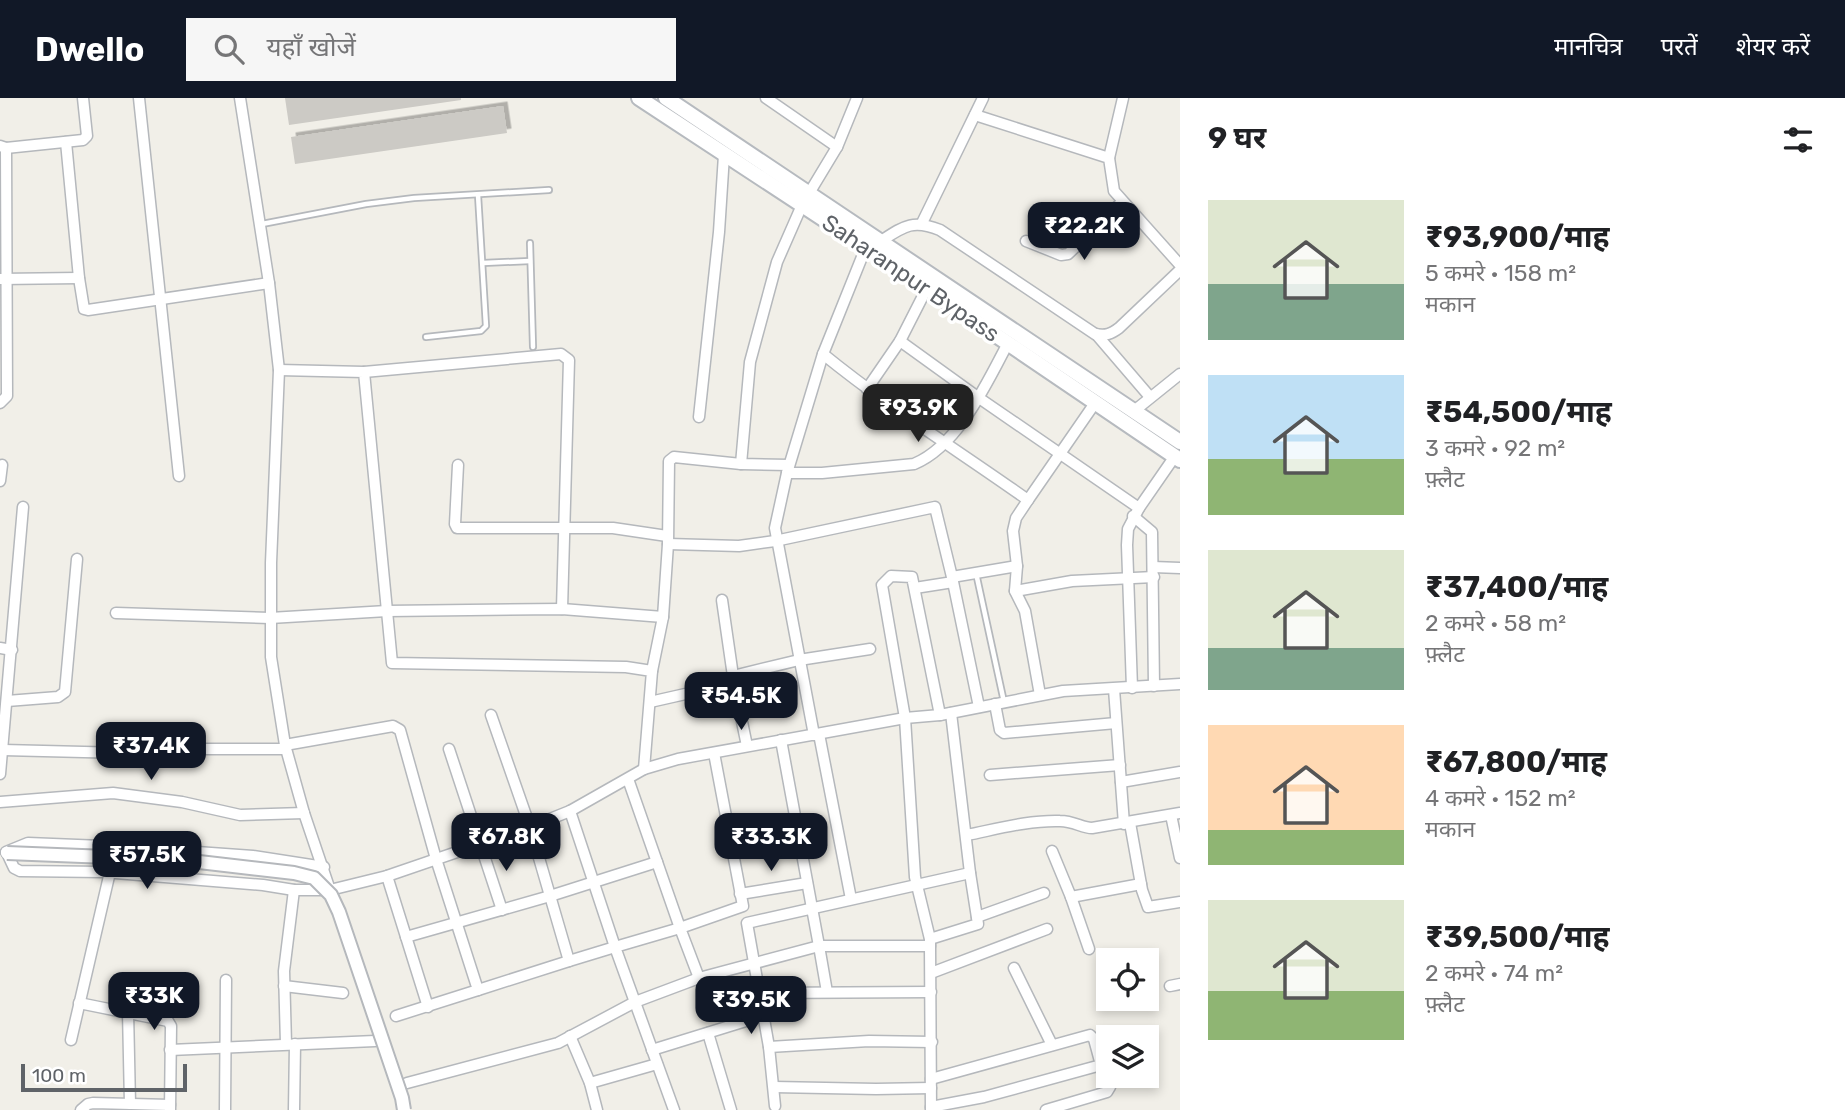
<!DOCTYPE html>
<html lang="hi">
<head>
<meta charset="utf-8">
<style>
  :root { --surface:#fff; --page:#f6f6f6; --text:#202124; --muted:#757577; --accent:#111827 }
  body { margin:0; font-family:Rubik,"Noto Sans Devanagari",sans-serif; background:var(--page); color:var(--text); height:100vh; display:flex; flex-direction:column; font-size:26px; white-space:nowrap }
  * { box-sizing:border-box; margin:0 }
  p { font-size:23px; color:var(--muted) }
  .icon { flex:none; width:38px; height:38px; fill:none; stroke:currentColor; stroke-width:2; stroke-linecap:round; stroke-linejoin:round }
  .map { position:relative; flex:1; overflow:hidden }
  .side { display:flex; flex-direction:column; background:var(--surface); width:665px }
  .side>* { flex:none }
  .fabs { position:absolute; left:1096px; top:850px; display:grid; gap:14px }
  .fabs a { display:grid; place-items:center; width:63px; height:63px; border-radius:0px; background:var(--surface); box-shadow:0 4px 10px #0003; font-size:35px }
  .scale { position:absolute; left:21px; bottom:18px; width:166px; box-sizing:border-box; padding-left:7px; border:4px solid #5f6368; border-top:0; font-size:19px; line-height:24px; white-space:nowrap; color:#5f6368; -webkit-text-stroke:5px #fff; paint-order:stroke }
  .price { position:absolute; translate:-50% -60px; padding:0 16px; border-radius:14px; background:var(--accent); color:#fff; font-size:23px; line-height:46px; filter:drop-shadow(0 2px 4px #0008) }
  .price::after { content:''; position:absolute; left:50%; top:42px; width:21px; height:16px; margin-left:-10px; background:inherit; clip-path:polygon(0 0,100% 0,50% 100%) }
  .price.selected { background:#222; color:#fff }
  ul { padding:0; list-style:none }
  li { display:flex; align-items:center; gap:21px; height:175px; padding:0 28px }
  li span { display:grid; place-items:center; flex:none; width:196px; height:140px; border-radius:0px; color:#555 }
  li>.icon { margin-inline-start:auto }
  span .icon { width:84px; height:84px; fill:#fffc; stroke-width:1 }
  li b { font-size:30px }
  h2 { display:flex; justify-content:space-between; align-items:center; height:84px; padding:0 28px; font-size:30px }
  header { display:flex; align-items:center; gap:42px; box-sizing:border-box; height:98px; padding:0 35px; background:var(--accent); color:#fff }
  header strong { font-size:33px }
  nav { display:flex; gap:38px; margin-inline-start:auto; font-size:24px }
  .search { width:490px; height:63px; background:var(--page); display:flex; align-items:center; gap:18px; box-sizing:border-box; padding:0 24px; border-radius:0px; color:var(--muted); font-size:26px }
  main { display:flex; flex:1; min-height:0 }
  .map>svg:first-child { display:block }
</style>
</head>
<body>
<header>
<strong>Dwello</strong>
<div class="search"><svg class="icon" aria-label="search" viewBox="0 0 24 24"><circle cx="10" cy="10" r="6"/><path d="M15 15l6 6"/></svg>यहाँ खोजें</div>
<nav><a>मानचित्र</a><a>परतें</a><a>शेयर करें</a></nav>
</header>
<main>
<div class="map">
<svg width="1180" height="1012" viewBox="0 0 1180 1012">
  <defs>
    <filter id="shadow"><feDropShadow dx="4.5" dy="-4.5" stdDeviation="0" flood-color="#0004"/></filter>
  </defs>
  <rect width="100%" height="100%" fill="#f1efe8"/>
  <!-- building -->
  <g fill="#cccac5" filter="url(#shadow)">
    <polygon points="285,0 461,0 461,2 289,27"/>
    <polygon points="503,8 507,35 295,66 291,39"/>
  </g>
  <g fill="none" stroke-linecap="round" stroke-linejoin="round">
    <defs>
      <g id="service">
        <polyline points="262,126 366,106 414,100 549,92"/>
        <polyline points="530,145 533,249"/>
        <polyline points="483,165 530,163"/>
        <polyline points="426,239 481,233 486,228 478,97"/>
        <polyline points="976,475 1004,604"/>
      </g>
      <g id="minor">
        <polyline points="139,0 179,378"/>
        <polyline points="240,0 269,185 279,272 271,465 271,559 285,647 304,715 330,792"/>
        <polyline points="766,0 837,49"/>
        <polyline points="975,17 1109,60 1114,93 1180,167"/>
        <polyline points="66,44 79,180 84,211 88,212 269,185"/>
        <polyline points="0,48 6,50 7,298 0,305"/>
        <polyline points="6,50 83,42 87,38 83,0"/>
        <polyline points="1109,60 1123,0"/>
        <polyline points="922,125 983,0"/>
        <path d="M881,143C904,128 913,121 940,132L1095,236C1106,238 1111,236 1119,230L1180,172"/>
        <polyline points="1026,143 1061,157 1068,156 1122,104"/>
        <polyline points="0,181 79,180"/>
        <polyline points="1096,236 1150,299"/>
        <polyline points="900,243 979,300 1139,410 1175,358"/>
        <path d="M823,256C888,309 959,353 1028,402L1095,305"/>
        <polyline points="279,272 364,274 392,565 626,569 652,573 644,671"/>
        <polyline points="364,274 561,256 569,262 562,511"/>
        <polyline points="867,291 900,243 927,190"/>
        <polyline points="1134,313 1180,276"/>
        <polyline points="699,319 719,134 724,57"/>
        <polyline points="741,366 750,264 777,164 802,107 837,49 857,0"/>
        <polyline points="458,367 455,426 457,430 613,430 667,438"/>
        <path d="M787,375H822L914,366C958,348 987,285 1008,245"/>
        <polyline points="0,383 2,367"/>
        <polyline points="1028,402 1016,420 1013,433 1017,468 1015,493 1025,513 1040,597"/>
        <polyline points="1133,418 1152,434 1154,588"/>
        <polyline points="668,446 739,448 775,443 935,409 952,479"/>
        <polyline points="1153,469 1180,470"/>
        <polyline points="915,490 953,484"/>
        <polyline points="1015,493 1072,483 1154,479"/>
        <polyline points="722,502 734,585 747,648"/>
        <polyline points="116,515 270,520 387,513 562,511 663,519"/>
        <polyline points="0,550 12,552"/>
        <polyline points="652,573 663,519 668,446 669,363 674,359 741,366 789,367"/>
        <polyline points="733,578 799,562 870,551"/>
        <polyline points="1132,590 1127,447 1128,431 1139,410"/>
        <polyline points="1114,591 1124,726"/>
        <polyline points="7,603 58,599 65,594 77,461"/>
        <polyline points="650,604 734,585"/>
        <polyline points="995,606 1000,632 1004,635 1116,625"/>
        <polyline points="979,609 952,479 1017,468"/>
        <polyline points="819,636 851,801"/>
        <polyline points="814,637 775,430 787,375 823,256 866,149"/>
        <polyline points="285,647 393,628 400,632 436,761 478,892 396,918"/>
        <polyline points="449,651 502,812"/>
        <polyline points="3,652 124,655 178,651 286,651"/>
        <polyline points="0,676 23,409"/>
        <polyline points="990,677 1120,667"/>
        <polyline points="628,681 680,830 615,849 674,1012"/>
        <polyline points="1121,684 1180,674"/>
        <polyline points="0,704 113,695 182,704 240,717 304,715"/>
        <polyline points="1171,717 1180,760"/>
        <polyline points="1130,725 1142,792 1148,809 1180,804"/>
        <path d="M967,737C997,731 1029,722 1060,723C1074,723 1082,730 1092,730L1180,715"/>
        <polyline points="1052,753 1071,799 1141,786"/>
        <polyline points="6,754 28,745 127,749 253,758 324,769"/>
        <polyline points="7,755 14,770 20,773 103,774 263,787 294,792 330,792 387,778 530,729 570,713 644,671 678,661 905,620 940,617 1063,593 1180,586"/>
        <polyline points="387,778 428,909"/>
        <polyline points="740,796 807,785"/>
        <polyline points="1071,799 1089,851"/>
        <polyline points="977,819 1044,795"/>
        <polyline points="406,839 550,798 657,764"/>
        <polyline points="930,841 978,826 970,775"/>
        <polyline points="930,848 931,1012"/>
        <polyline points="569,863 615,849 570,713"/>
        <polyline points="1014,870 1052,947"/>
        <polyline points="931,875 1047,831"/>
        <polyline points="699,880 680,830 743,808 714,655"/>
        <polyline points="284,888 343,895"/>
        <polyline points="1170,888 1180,886"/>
        <polyline points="478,892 569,863 530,729 491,617"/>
        <polyline points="827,894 819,848 930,848 930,841 915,779 905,620 882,487 891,478 912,479 940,617"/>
        <polyline points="758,895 931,894"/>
        <polyline points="79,905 168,923 171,928 170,1012"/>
        <polyline points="128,913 130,1006"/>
        <polyline points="708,935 731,1012"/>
        <polyline points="570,938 590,985 597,1012"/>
        <polyline points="71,942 110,774"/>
        <polyline points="286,946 284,873 294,792"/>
        <polyline points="769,949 869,943 932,944"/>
        <polyline points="170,952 375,943"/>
        <polyline points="652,952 762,918"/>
        <polyline points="931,981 1090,937 1094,941 1101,967"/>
        <polyline points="407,985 558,945 635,904 699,880 819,848 781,642"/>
        <polyline points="590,985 657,966"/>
        <polyline points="774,989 876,991 931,990"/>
        <polyline points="775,1008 769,949 747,825 970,775 951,615"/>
        <polyline points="931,1009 984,999 1101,967 1110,989 1107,994 1046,1012"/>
        <polyline points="81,1012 88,1006 93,1005 170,1007"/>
        <polyline points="225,1012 226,882"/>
        <polyline points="294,1012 295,946"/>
      </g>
      <g id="secondary">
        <polyline points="639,0 866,149 1180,362"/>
        <polyline points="666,0 1180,344"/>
      </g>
    </defs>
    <!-- service casing -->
    <use href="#service" stroke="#b5b8bc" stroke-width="8"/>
    <!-- minor casing -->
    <use href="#minor" stroke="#b5b8bc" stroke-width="13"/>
    <!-- secondary casing -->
    <use href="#secondary" stroke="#b6babf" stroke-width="18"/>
    <!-- service -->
    <use href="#service" stroke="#fff" stroke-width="4.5"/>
    <!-- minor -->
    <use href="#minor" stroke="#fff" stroke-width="10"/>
    <!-- secondary -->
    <use href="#secondary" stroke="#fff" stroke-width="14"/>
    <defs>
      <polyline id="tertiary-bridge" points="7,755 182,762 294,775 314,780 331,797 339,814 402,1000 404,1012"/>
    </defs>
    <!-- tertiary-bridge casing -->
    <use href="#tertiary-bridge" stroke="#b5b8bc" stroke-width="16" stroke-linecap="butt"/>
    <!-- tertiary-bridge -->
    <use href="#tertiary-bridge" stroke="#fff" stroke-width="12"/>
  </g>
  <g text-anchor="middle" stroke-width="7" stroke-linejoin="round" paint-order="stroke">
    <!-- street labels -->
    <g font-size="23" fill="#5f6368" stroke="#fff">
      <text transform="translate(911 180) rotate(34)" y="8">Saharanpur Bypass</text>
    </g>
  </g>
</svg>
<div class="fabs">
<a><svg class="icon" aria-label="locate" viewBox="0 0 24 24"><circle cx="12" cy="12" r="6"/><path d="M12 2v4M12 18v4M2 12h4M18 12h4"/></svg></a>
<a><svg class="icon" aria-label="layers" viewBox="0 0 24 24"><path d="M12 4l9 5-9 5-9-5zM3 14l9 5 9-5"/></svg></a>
</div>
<div class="scale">100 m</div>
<b class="price" style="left:1084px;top:164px">₹22.2K</b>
<b class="price selected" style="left:918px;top:346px">₹93.9K</b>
<b class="price" style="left:741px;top:634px">₹54.5K</b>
<b class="price" style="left:151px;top:684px">₹37.4K</b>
<b class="price" style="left:506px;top:775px">₹67.8K</b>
<b class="price" style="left:771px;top:775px">₹33.3K</b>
<b class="price" style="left:147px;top:793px">₹57.5K</b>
<b class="price" style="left:154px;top:934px">₹33K</b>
<b class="price" style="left:751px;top:938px">₹39.5K</b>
</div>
<section class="side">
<h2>9 घर<svg class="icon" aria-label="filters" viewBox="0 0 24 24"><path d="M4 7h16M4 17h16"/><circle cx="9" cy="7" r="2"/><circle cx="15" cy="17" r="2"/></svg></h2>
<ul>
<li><span style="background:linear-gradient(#dfe7d0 60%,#7fa58c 0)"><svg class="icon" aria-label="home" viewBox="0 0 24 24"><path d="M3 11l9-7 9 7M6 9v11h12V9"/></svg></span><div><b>₹93,900/माह</b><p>5 कमरे · 158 m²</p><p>मकान</p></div></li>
<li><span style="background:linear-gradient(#bfe0f5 60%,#8fb573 0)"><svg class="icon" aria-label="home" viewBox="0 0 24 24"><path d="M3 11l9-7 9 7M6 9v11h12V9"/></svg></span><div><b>₹54,500/माह</b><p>3 कमरे · 92 m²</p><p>फ़्लैट</p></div></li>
<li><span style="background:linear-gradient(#dfe7d0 70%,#7fa58c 0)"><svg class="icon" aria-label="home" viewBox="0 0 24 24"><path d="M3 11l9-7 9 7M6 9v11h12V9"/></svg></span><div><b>₹37,400/माह</b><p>2 कमरे · 58 m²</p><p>फ़्लैट</p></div></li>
<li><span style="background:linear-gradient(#ffd9b3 75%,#8fb573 0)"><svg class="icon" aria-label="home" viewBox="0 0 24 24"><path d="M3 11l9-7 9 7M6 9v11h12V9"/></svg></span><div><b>₹67,800/माह</b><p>4 कमरे · 152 m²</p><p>मकान</p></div></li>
<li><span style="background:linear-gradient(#dfe7d0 65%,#8fb573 0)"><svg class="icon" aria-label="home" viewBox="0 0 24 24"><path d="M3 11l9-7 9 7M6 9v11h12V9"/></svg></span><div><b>₹39,500/माह</b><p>2 कमरे · 74 m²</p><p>फ़्लैट</p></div></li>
</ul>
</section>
</main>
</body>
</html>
